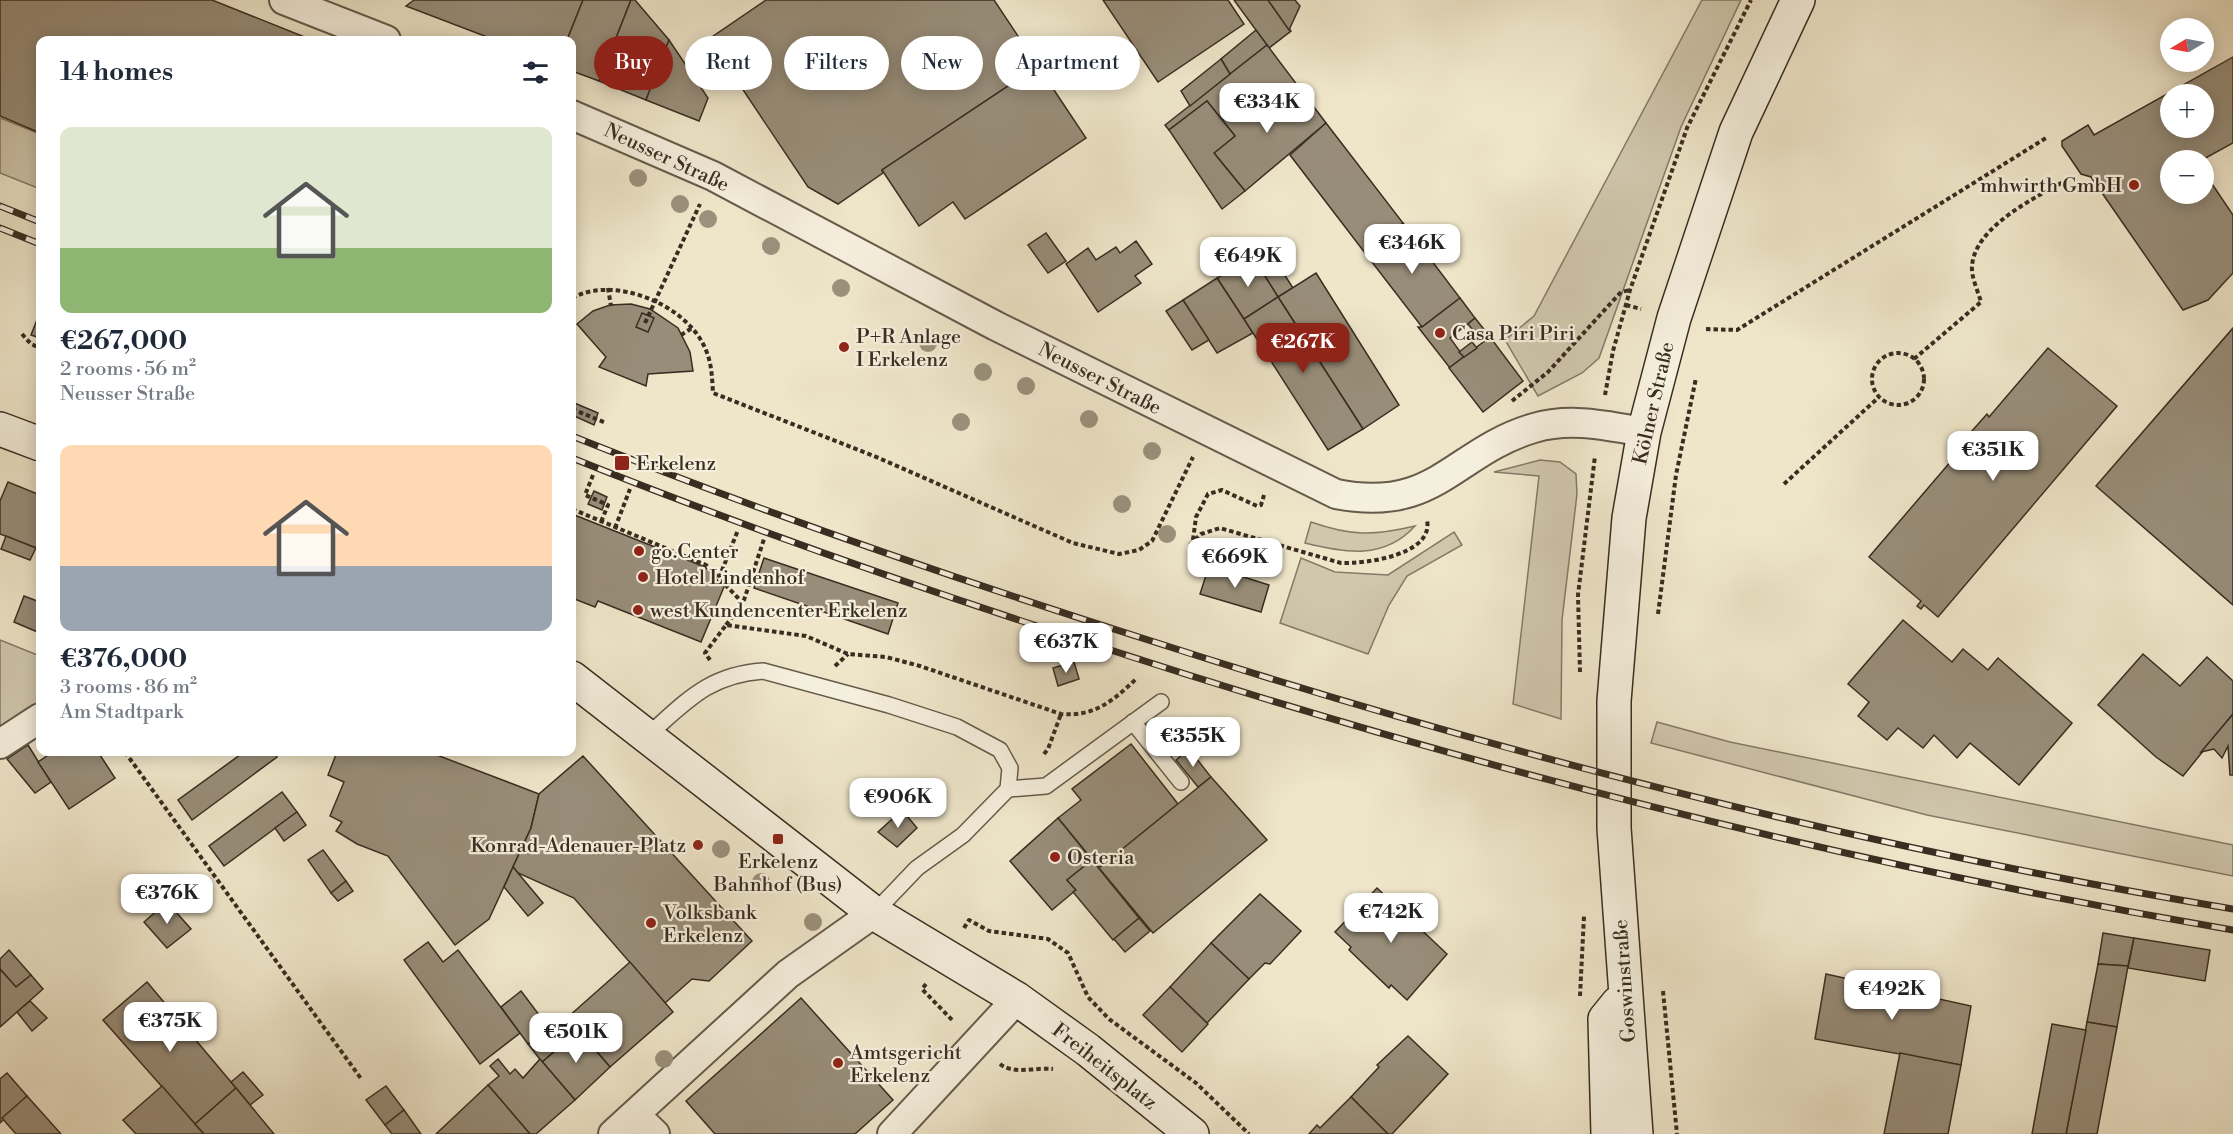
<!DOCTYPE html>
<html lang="en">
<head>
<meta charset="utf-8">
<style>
  :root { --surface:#fff; --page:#f2f2f3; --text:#1f2937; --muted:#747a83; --accent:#8f2418 }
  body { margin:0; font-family:"Libre Bodoni",serif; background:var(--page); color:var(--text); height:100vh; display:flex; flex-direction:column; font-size:22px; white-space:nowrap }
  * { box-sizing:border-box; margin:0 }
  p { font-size:20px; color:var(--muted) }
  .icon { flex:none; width:33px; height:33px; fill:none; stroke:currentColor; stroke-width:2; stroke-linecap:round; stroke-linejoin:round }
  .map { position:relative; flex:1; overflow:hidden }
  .details { position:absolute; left:36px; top:36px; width:540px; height:720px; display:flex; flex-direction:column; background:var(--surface); border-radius:12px; box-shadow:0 3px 15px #0003 }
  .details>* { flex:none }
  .hud { position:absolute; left:594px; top:36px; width:570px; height:54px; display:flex; gap:12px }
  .needle { width:39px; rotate:260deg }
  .buttons { position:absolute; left:2160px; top:18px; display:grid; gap:12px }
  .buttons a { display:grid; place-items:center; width:54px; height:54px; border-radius:50%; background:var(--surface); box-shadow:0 3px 15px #0003; font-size:30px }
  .price { position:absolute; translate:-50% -51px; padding:0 14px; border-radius:12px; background:#fff; color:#222; font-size:20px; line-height:39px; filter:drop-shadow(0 2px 3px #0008) }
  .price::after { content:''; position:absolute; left:50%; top:36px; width:18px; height:14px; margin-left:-9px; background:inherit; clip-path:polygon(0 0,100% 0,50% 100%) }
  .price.current { background:var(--accent); color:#fff }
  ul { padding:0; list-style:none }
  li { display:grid; align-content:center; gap:12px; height:318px; padding:0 24px }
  li span { display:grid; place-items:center; height:186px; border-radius:12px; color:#555 }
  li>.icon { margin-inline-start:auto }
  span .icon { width:108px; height:108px; fill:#fffc; stroke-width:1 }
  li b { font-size:26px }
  h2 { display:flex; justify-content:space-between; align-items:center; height:72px; padding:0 24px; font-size:26px }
  .tag { padding:0 21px; border-radius:27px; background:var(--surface); box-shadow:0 3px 15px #0003; font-size:21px; line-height:54px }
  .tag.current { background:var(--accent); color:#fff }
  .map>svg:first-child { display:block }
</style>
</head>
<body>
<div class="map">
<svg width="2233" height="1134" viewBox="0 0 2233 1134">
  <rect width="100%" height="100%" fill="#efe6ca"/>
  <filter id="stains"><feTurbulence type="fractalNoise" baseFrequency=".00333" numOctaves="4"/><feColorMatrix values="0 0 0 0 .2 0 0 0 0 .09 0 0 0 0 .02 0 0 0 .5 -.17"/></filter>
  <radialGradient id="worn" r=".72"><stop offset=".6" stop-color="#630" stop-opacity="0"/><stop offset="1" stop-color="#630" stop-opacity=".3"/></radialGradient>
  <!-- green -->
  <g fill="#d0c7ad" stroke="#847a67" stroke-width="1.5">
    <polygon points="1702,0 1741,0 1681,127 1599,358 1582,373 1538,396 1505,340 1534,316"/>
    <polygon points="0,118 40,134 40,189 0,173"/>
    <polygon points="1540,460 1560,462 1576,474 1577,494 1562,620 1561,719 1513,704 1539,476 1494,472"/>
    <path d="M1311,522C1351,536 1373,536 1415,526C1384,560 1345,553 1305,543Z"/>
    <polygon points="1454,532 1462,545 1407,576 1389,605 1368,654 1280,623 1301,558 1335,572 1388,575"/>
    <polygon points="0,640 40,656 40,705 0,731"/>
    <polygon points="1657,722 1730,742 2233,845 2233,876 1927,815 1651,743"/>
  </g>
  <!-- building -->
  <g fill="#988d79" stroke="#392d21" stroke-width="1.5" fill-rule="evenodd">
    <polygon points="0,0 212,0 312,40 40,40 40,133 0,116"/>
    <polygon points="414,0 583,0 567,40 495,40 406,6"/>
    <polygon points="583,0 631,0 599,81 572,71 572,40 567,40"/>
    <polygon points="631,0 635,0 669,40 646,100 599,81"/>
    <polygon points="766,0 994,0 1038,66 882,170 883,173 838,204 808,187 709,39"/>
    <polygon points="1103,0 1228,0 1244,24 1158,82"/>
    <polygon points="1234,0 1268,0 1291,31 1269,48"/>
    <polygon points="1268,0 1295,0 1300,6 1289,30"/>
    <polygon points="1256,30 1267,45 1230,74 1221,59"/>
    <polygon points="669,40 708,98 699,121 646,100"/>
    <polygon points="1267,45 1298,86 1276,103 1263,87 1222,120 1207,101 1169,130 1165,125"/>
    <path d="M2233,57V143L2202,160H2170V194H2204V172L2233,215V273L2208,300L2183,310L2091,177L2081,174L2062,146V141L2088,125L2094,135ZM2170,94H2204V128H2170Z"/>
    <polygon points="1221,59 1230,74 1190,106 1181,91"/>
    <polygon points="1038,66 1086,138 965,219 953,202 919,226 882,170"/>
    <polygon points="1298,86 1326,123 1245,191 1214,153 1235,136 1222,120 1263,87 1276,103"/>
    <polygon points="1207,101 1235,136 1214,153 1245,191 1222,209 1169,130"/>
    <polygon points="1326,123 1403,223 1365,253 1290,155"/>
    <polygon points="1403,223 1460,298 1422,327 1365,253"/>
    <polygon points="1046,233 1066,261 1048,273 1028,245"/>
    <polygon points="1136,241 1152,264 1135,276 1141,283 1098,312 1066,264 1088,248 1096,260 1116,247 1120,253"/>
    <polygon points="1270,252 1293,288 1278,297 1256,262"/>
    <polygon points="1253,257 1278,297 1244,319 1217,278"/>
    <polygon points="1316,273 1399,405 1363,429 1278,297"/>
    <polygon points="1217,278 1253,333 1217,353 1183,300"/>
    <polygon points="1278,297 1363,429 1328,450 1244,319"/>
    <polygon points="1460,298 1475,318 1450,338 1464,357 1450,368 1418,327 1422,327"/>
    <polygon points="1183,300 1209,340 1192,350 1166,311"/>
    <polygon points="631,304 650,309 678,328 690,352 693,371 648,374 646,386 599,367 606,357 577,324 593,311 610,305"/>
    <polygon points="40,312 40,338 31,335"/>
    <polygon points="642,313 654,318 648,332 636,327"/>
    <polygon points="1475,318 1490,337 1483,343 1468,324"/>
    <polygon points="2233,328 2233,605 2096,486"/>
    <polygon points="1490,337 1523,381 1483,412 1449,368"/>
    <polygon points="1472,342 1477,348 1464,357 1459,352"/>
    <polygon points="2048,348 2117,406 1938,617 1924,605 1921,609 1917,606 1921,601 1869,557 1952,460 1949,457 1987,414 1989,417"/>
    <polygon points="572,402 598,413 594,425 572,415"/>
    <polygon points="8,482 40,495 40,537 36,548 0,534 0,501"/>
    <polygon points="594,491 607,497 602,510 588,504"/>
    <polygon points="572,514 705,567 724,587 701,642 598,601 595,607 572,598"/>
    <polygon points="6,536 36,548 30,560 1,549"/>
    <polygon points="764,558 898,603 888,634 754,588"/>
    <polygon points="1209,566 1269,585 1261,612 1200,594"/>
    <polygon points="24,596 40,602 40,633 14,622"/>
    <polygon points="1903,620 1952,662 1963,649 1988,670 1998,658 2072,723 2019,785 1970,743 1957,758 1934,735 1923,748 1898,728 1887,740 1858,716 1869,702 1848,684"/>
    <polygon points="2143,654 2180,686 2207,657 2233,681 2233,714 2183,776 2156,757 2098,705"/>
    <polygon points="1074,662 1079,679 1058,686 1053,668"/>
    <polygon points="2233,714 2233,775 2230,775 2228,746 2222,758 2214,749 2201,752"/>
    <polygon points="1131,744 1178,804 1099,868 1058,818 1081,800 1072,789"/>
    <polygon points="28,745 51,782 35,793 7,759"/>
    <polygon points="1189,749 1211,777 1198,787 1176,760"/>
    <polygon points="53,752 98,752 115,778 69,809 38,762"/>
    <polygon points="244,752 273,752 277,757 192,820 178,800"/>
    <polygon points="337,752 429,752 539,794 531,828 489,919 455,945 388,856 357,844 336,831 342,822 330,816 344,782 328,775"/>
    <polygon points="583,756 752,941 709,981 692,979 665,1003 574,898 518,873 513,867 531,828 539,794"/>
    <polygon points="1211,777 1267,840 1153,933 1099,868"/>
    <polygon points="282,792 297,812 224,866 209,846"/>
    <polygon points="902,810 917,828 897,847 878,832"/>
    <polygon points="297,812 306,825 284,841 275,828"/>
    <polygon points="1058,818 1092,860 1067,880 1076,890 1052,910 1010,861"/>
    <polygon points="323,850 346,881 331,893 308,860"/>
    <polygon points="1092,860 1139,918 1113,940 1073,892 1076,890 1067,880"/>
    <polygon points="513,867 543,903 528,916 504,887"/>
    <polygon points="346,881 353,891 338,901 331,893"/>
    <polygon points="1377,888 1447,954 1407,1000 1391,985 1389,988 1349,950 1351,947 1335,932"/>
    <polygon points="1260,894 1301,931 1270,964 1265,963 1249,979 1211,943"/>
    <polygon points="167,902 191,929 167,948 144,922"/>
    <polygon points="1139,918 1150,931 1125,952 1114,939"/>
    <polygon points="2103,933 2134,938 2128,966 2098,964"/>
    <polygon points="2134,938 2210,950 2205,981 2128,968"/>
    <polygon points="428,942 443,962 458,950 520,1033 480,1064 404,960"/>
    <polygon points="1211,943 1249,979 1207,1023 1170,987"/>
    <polygon points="9,950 31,975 16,987 0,969 0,959"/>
    <polygon points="630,962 673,1012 610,1067 568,1017"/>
    <polygon points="2098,964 2128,966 2117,1027 2087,1022"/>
    <polygon points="0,969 16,987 31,975 43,989 0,1027"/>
    <polygon points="1826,974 1971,1006 1961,1065 1815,1039"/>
    <polygon points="147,982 236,1088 195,1124 103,1020"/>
    <polygon points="1170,987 1208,1024 1182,1052 1143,1015"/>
    <polygon points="521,991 552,1032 528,1044 501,1007"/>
    <polygon points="801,998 893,1100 855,1134 715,1134 686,1101"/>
    <polygon points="30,1001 47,1018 32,1031 17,1012"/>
    <polygon points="568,1017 576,1028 561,1041 556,1036 558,1026"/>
    <polygon points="2087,1022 2117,1027 2097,1134 2066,1134"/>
    <polygon points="2052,1024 2086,1030 2066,1134 2032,1134"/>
    <polygon points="576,1028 610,1067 575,1100 542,1062 563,1044 561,1041"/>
    <polygon points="546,1033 558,1048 542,1062 528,1044"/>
    <polygon points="1408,1036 1448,1074 1392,1134 1388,1134 1351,1097 1379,1067 1377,1065"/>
    <polygon points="1900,1053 1961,1065 1948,1134 1884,1134"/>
    <polygon points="498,1059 510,1074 515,1069 523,1078 540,1059 575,1100 536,1134 530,1134 488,1085 499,1076 490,1066"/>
    <polygon points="243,1072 263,1095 250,1105 231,1082"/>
    <polygon points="7,1073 27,1096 0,1123 0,1079"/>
    <polygon points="488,1085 530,1134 436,1134"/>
    <polygon points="162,1086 195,1124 204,1134 136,1134 123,1120"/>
    <polygon points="386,1086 404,1110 385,1125 366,1100"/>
    <polygon points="236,1088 250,1105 274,1134 204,1134 195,1124"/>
    <polygon points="27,1096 61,1134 16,1134 2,1118"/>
    <polygon points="1351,1097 1388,1134 1309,1134 1317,1125 1320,1128"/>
    <polygon points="404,1110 421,1134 392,1134 385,1125"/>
  </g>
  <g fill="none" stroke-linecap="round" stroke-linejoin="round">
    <defs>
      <g id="lane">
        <polyline points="1133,722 1181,782"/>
        <path d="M647,736C687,701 708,675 763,671L889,705L957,727L1000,750L1010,768L1008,789L963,835L917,868L874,913"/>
        <polyline points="1008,789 1046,786 1161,702"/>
      </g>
      <g id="street">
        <polyline points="284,0 386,40"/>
        <path d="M572,115L713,176L996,326L1336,494C1436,514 1453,452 1534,428C1571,417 1608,426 1644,432"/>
        <polyline points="0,744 40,718"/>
        <polyline points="635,1115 655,1134"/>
        <polyline points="613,1134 788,974 874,913"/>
        <polyline points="892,1134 1017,999"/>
      </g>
      <g id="secondary">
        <polyline points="0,429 40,444"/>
        <polyline points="572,678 874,913 1017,999 1088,1050 1192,1134"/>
        <polyline points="1608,1134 1605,1019 1618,1003"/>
        <polyline points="1636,1134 1614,828 1614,701 1629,518 1644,432 1674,318 1736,132 1798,0"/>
      </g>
    </defs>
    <!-- lane casing -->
    <use href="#lane" stroke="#665b4b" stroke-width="18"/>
    <!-- street casing -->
    <use href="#street" stroke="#665b4b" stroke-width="32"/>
    <!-- secondary casing -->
    <use href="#secondary" stroke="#392d21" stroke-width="36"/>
    <!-- path -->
    <g stroke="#392d21" stroke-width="4" stroke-dasharray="4.5 3" stroke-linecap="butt">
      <polyline points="608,288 611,306"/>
      <path d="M572,298C614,275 686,304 705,348C712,363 712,378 713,393L874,456L1073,543L1119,554L1139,550L1152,541L1193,457"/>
      <polyline points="1626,305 1641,309"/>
      <polyline points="645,323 700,204"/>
      <polyline points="1706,329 1737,330 2046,138"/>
      <polyline points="22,334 31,344 40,348"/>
      <polyline points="681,335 692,328"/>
      <circle cx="1898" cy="379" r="26"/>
      <path d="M1914,359L1981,302C1978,291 1971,277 1972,266C1975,225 2039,196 2070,178"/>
      <polyline points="1605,395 1613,351 1630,290 1687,128 1751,0"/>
      <polyline points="1512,401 1548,372 1621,292 1630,290"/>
      <polyline points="572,409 606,423"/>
      <polyline points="593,475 585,495 608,505 601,522"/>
      <polyline points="1784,484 1879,397"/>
      <polyline points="572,509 706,565 743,603"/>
      <polyline points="615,528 630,489"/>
      <polyline points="1193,540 1196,517 1208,494 1222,490 1257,506 1261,505 1264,495"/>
      <path d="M1190,545L1201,534L1220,528L1341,563C1365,564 1434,555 1427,520"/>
      <polyline points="719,578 738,530"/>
      <polyline points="1658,614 1676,475 1696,378"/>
      <polyline points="726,625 743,603 764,539"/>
      <path d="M710,660L705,653L726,625L806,636L848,654L886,657L920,666L1061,714C1094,717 1113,701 1136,679"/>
      <polyline points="835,666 848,654"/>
      <polyline points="1580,672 1578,595 1595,456"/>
      <polyline points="125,752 362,1080"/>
      <polyline points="1044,754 1048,749 1061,714"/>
      <polyline points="964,928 969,920 989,931 1048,939 1068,953 1088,997 1109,1019 1196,1083 1249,1134"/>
      <polyline points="926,984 922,989 954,1022"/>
      <polyline points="1663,991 1677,1134"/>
      <polyline points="1580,996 1584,916"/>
      <path d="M1000,1064C1013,1075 1037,1067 1053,1069"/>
    </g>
    <!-- lane -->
    <use href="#lane" stroke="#f5efdd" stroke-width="15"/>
    <!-- street -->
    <use href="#street" stroke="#f5efdd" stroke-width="28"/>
    <!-- secondary -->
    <use href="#secondary" stroke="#f5efdd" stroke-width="33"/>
    <defs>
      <g id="rail">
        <polyline points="0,206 40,222"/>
        <polyline points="0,228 40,244"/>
        <path d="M572,436C760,511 952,578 1145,639C1501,754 1864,848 2233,909"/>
        <path d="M572,458C744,527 919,588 1095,645C1468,767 1847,864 2233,930"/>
      </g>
    </defs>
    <!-- rail casing -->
    <use href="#rail" stroke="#392d21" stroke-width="7"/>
    <!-- rail -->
    <use href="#rail" stroke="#f5efdd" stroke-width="4.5" stroke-dasharray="14" stroke-linecap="butt"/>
  </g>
  <!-- trees -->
  <g fill="#9b917c">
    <circle cx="638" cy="178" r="9"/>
    <circle cx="680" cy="204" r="9"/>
    <circle cx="708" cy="219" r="9"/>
    <circle cx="771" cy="246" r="9"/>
    <circle cx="841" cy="288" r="9"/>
    <circle cx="928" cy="343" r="9"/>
    <circle cx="983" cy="372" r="9"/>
    <circle cx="1026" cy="386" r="9"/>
    <circle cx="1089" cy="419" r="9"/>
    <circle cx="961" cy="422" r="9"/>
    <circle cx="1152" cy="451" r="9"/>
    <circle cx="1122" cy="504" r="9"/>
    <circle cx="1167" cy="534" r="9"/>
    <circle cx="721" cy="849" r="9"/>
    <circle cx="761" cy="882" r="9"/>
    <circle cx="813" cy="922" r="9"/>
    <circle cx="664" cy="1059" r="9"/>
  </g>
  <!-- markers -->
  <g fill="#8f2418" stroke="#f5efdd" stroke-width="2">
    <circle cx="2134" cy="185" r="6"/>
    <circle cx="1440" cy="333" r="6"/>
    <circle cx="844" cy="347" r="6"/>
    <rect x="614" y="455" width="16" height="16" rx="3"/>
    <circle cx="639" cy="551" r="6"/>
    <circle cx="643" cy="577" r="6"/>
    <circle cx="638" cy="610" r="6"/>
    <rect x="772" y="833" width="12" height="12" rx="3"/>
    <circle cx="698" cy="845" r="6"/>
    <circle cx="1055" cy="857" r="6"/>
    <circle cx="651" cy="923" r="6"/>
    <circle cx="838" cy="1063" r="6"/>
  </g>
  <g text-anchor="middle" stroke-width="4.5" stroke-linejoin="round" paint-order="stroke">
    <!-- street labels -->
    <g font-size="20" fill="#392d21" stroke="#f5efdd">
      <text transform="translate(667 157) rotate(25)" y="7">Neusser Straße</text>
      <text transform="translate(1100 378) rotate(27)" y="7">Neusser Straße</text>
      <text transform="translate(1653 403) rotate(-77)" y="7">Kölner Straße</text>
      <text transform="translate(1624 981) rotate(-94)" y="7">Goswinstraße</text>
      <text transform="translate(1105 1066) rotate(38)" y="7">Freiheitsplatz</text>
    </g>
    <!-- poi labels -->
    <g font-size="20" fill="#392d21" stroke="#f5efdd" text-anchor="start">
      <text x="2122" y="192" text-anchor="end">mhwirth GmbH</text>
      <text x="1452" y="340">Casa Piri Piri</text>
      <text x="856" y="343">P+R Anlage<tspan x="856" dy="23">I Erkelenz</tspan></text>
      <text x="636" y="470">Erkelenz</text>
      <text x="651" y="558">go.Center</text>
      <text x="655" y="584">Hotel Lindenhof</text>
      <text x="650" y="617">west Kundencenter Erkelenz</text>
      <text x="686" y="852" text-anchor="end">Konrad-Adenauer-Platz</text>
      <text x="1067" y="864">Osteria</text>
      <text x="778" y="868" text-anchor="middle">Erkelenz<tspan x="778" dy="23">Bahnhof (Bus)</tspan></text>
      <text x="663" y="919">Volksbank<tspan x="663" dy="23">Erkelenz</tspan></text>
      <text x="850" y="1059">Amtsgericht<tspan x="850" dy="23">Erkelenz</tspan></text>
    </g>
  </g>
  <rect width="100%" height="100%" filter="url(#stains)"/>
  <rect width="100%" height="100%" fill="url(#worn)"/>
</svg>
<div class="buttons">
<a><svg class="needle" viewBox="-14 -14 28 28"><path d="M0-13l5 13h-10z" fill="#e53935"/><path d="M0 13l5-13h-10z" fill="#747a83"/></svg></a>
<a>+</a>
<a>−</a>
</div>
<b class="price" style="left:1267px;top:134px">€334K</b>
<b class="price" style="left:1412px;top:275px">€346K</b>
<b class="price" style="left:1248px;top:288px">€649K</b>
<b class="price current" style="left:1303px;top:374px">€267K</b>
<b class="price" style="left:1993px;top:482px">€351K</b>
<b class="price" style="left:1235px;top:589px">€669K</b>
<b class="price" style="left:1066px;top:674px">€637K</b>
<b class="price" style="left:1193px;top:768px">€355K</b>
<b class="price" style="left:898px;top:829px">€906K</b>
<b class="price" style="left:167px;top:925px">€376K</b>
<b class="price" style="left:1391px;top:944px">€742K</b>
<b class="price" style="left:1892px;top:1021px">€492K</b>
<b class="price" style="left:170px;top:1053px">€375K</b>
<b class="price" style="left:576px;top:1064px">€501K</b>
<div class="hud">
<a class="tag current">Buy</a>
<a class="tag">Rent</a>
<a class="tag">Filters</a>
<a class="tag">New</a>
<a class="tag">Apartment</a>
</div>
<section class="details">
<h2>14 homes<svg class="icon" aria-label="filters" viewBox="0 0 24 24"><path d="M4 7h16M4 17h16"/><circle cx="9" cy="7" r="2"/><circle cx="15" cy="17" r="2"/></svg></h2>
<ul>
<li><span style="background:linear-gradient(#dfe7d0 65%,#8fb573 0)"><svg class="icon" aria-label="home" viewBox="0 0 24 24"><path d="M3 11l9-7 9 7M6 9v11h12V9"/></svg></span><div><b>€267,000</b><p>2 rooms · 56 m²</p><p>Neusser Straße</p></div></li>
<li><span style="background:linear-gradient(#ffd9b3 65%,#9aa5b1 0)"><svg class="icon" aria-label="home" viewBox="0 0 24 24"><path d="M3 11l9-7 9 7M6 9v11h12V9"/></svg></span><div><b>€376,000</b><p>3 rooms · 86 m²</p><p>Am Stadtpark</p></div></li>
</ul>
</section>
</div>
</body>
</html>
